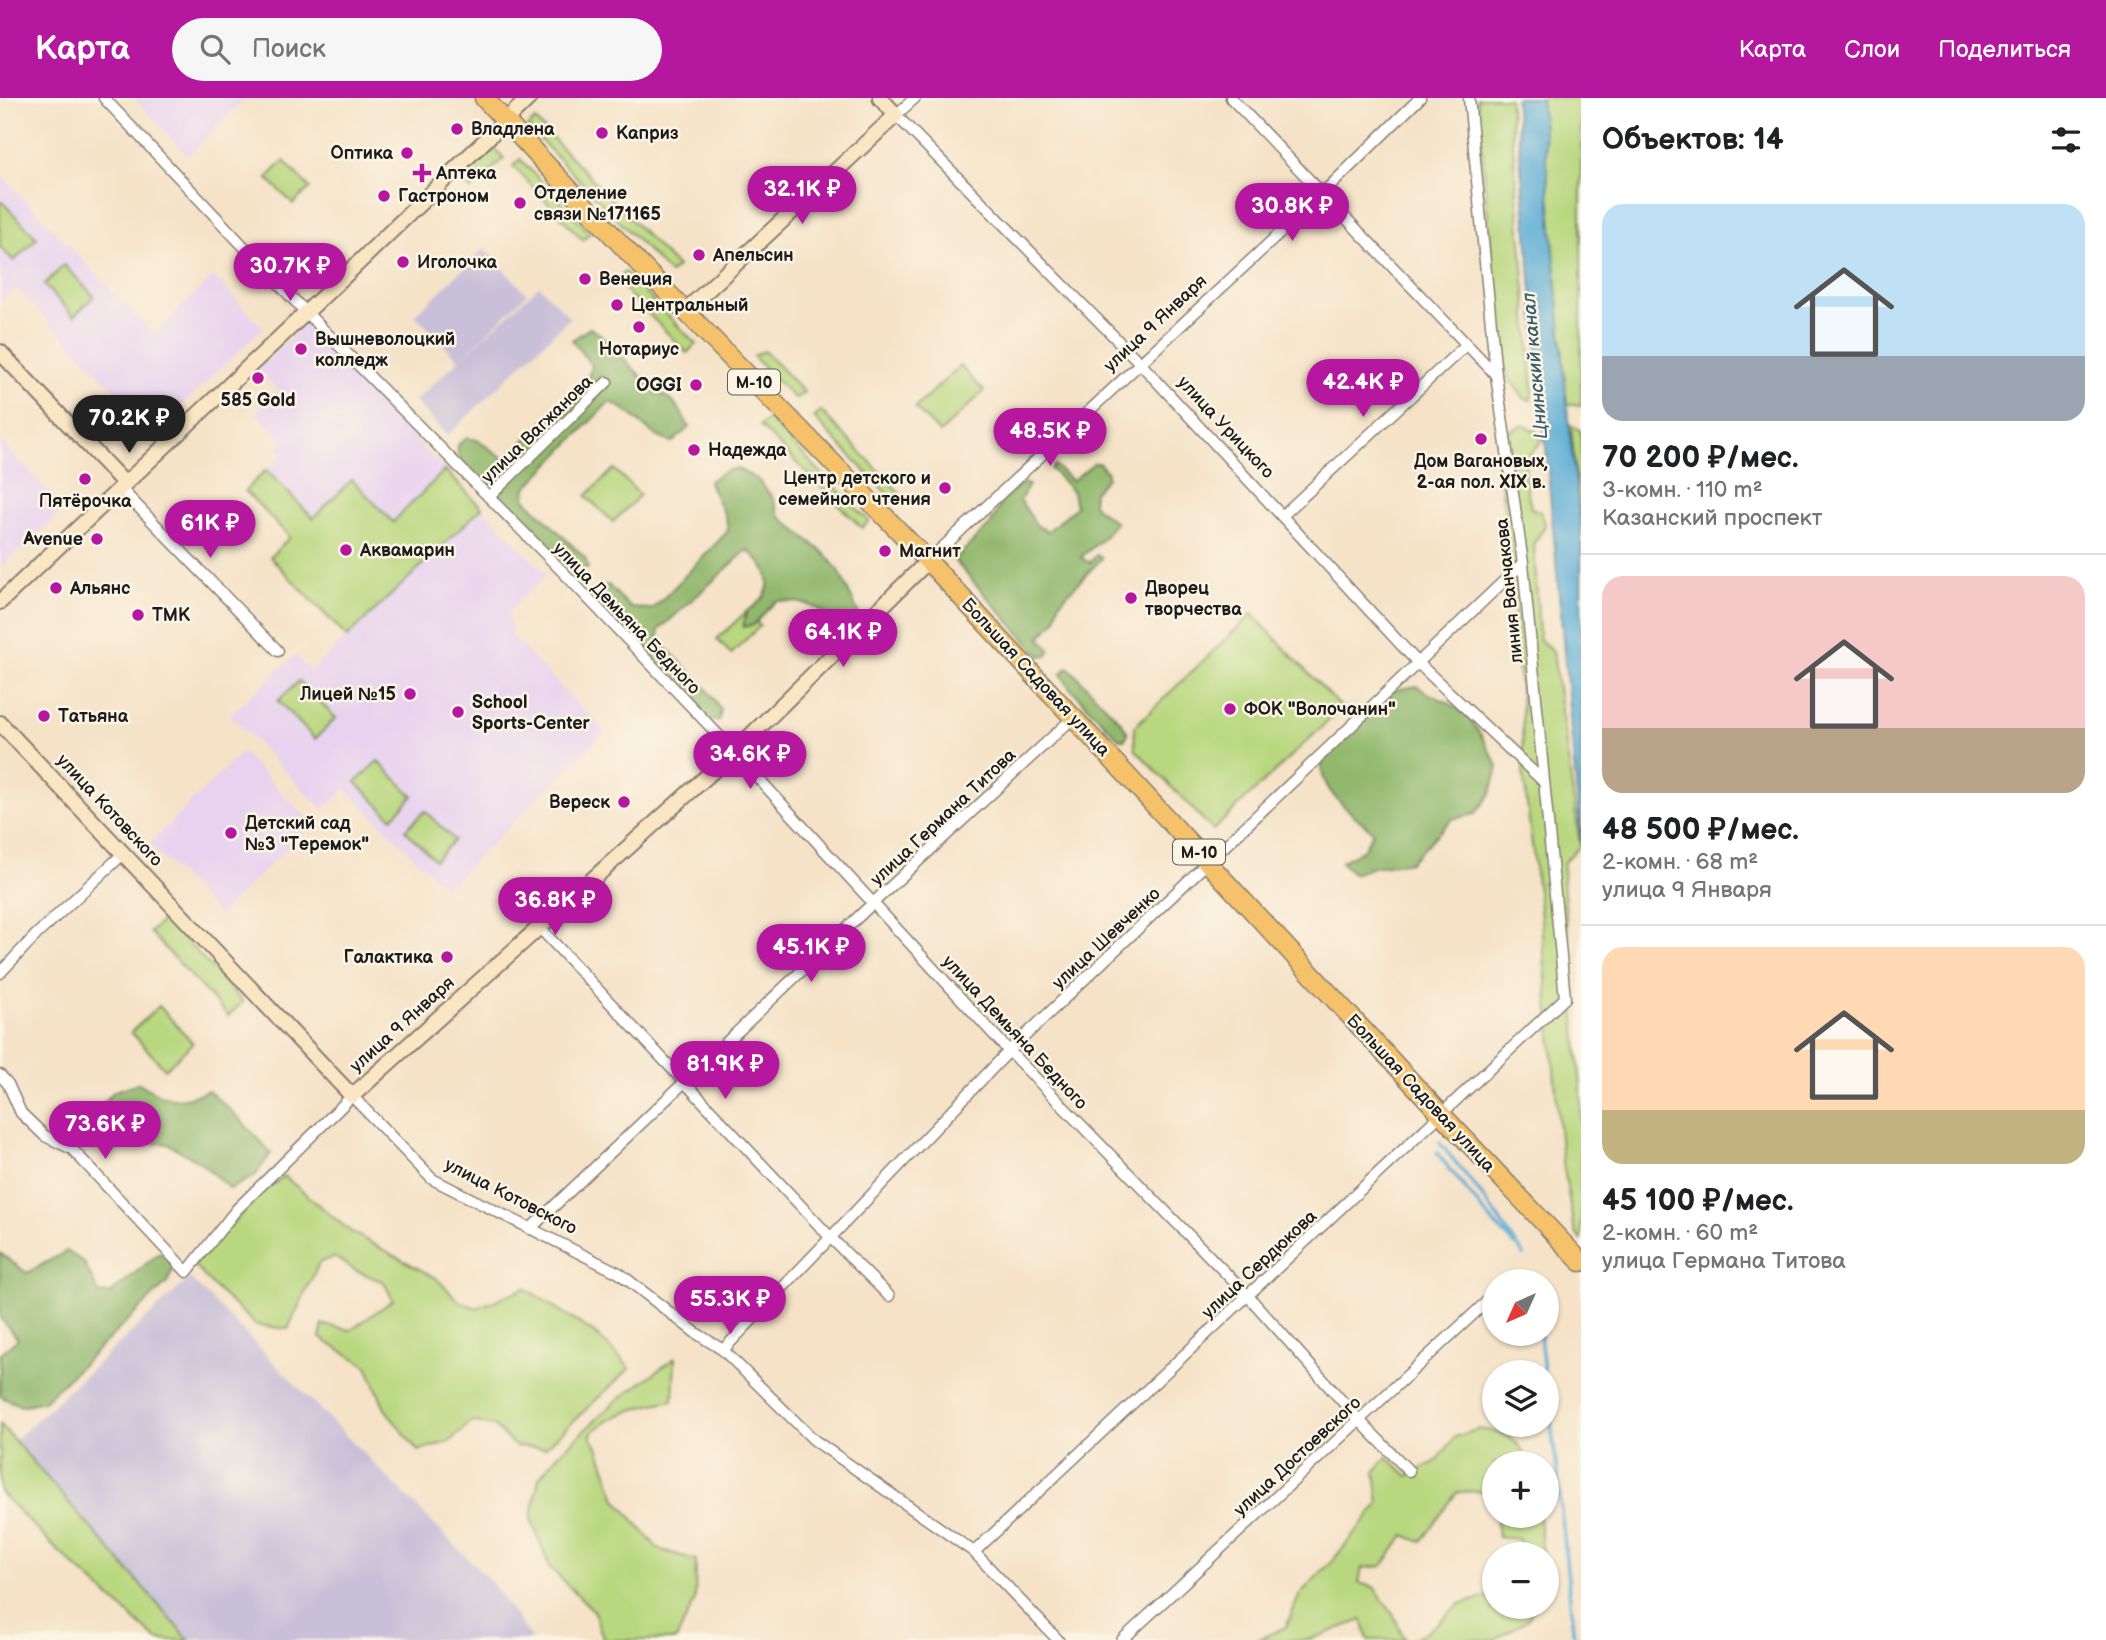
<!DOCTYPE html>
<html lang="ru">
<head>
<meta charset="utf-8">
<style>
  :root { --surface:#fff; --page:#f6f6f6; --text:#202124; --muted:#757577; --line:#e0e0e0; --accent:#b5179e }
  body { margin:0; font-family:"Balsamiq Sans",sans-serif; background:var(--page); color:var(--text); height:100vh; display:flex; flex-direction:column; font-size:26px; white-space:nowrap }
  * { box-sizing:border-box; margin:0 }
  p { font-size:23px; color:var(--muted) }
  .icon { flex:none; width:38px; height:38px; fill:none; stroke:currentColor; stroke-width:2; stroke-linecap:round; stroke-linejoin:round }
  .map { position:relative; flex:1; overflow:hidden }
  .sheet { display:flex; flex-direction:column; background:var(--surface); width:525px }
  .sheet>* { flex:none }
  .needle { width:46px; rotate:225deg }
  .buttons { position:absolute; left:1482px; top:1171px; display:grid; gap:14px }
  .buttons a { display:grid; place-items:center; width:77px; height:77px; border-radius:50%; background:var(--surface); box-shadow:0 2px 5px #0004; font-size:35px }
  .price { position:absolute; translate:-50% -60px; padding:0 16px; border-radius:24px; background:var(--accent); color:#fff; font-size:23px; line-height:46px; filter:drop-shadow(0 2px 4px #0008) }
  .price::after { content:''; position:absolute; left:50%; top:42px; width:21px; height:16px; margin-left:-10px; background:inherit; clip-path:polygon(0 0,100% 0,50% 100%) }
  .price.current { background:#222; color:#fff }
  ul { padding:0; list-style:none }
  li { display:grid; align-content:center; gap:14px; height:371px; padding:0 21px }
  li+li { border-top:2px solid var(--line) }
  li span { display:grid; place-items:center; height:217px; border-radius:21px; color:#555 }
  li>.icon { margin-inline-start:auto }
  span .icon { width:126px; height:126px; fill:#fffc; stroke-width:1 }
  li b { font-size:30px }
  h2 { display:flex; justify-content:space-between; align-items:center; height:84px; padding:0 21px; font-size:30px }
  header { display:flex; align-items:center; gap:42px; box-sizing:border-box; height:98px; padding:0 35px; background:var(--accent); color:#fff }
  header strong { font-size:33px }
  nav { display:flex; gap:38px; margin-inline-start:auto; font-size:24px }
  .search { width:490px; height:63px; background:var(--page); display:flex; align-items:center; gap:18px; box-sizing:border-box; padding:0 24px; border-radius:38px; color:var(--muted); font-size:26px }
  main { display:flex; flex:1; min-height:0 }
  .map>svg:first-child { display:block }
</style>
</head>
<body>
<header>
<strong>Карта</strong>
<div class="search"><svg class="icon" aria-label="search" viewBox="0 0 24 24"><circle cx="10" cy="10" r="6"/><path d="M15 15l6 6"/></svg>Поиск</div>
<nav><a>Карта</a><a>Слои</a><a>Поделиться</a></nav>
</header>
<main>
<div class="map">
<svg width="1581" height="1542" viewBox="0 0 1581 1542">
  <rect width="100%" height="100%" fill="#fcf5e5"/>
  <filter id="ink" filterUnits="userSpaceOnUse"><feTurbulence type="fractalNoise" baseFrequency=".0143" numOctaves="2"/><feDisplacementMap in="SourceGraphic" scale="14" xChannelSelector="R" yChannelSelector="G"/><feConvolveMatrix kernelMatrix="1 2 1 2 8 2 1 2 1" color-interpolation-filters="sRGB"/></filter>
  <filter id="wash" filterUnits="userSpaceOnUse"><feTurbulence type="fractalNoise" baseFrequency=".00686" numOctaves="4" result="noise"/><feDisplacementMap in="SourceGraphic" scale="28" xChannelSelector="R" yChannelSelector="G"/><feGaussianBlur stdDeviation="1.57" result="paint"/><feColorMatrix in="noise" values="0 0 0 0 0 0 0 0 0 0 0 0 0 0 0 0 0 1.4 0 .05"/><feComposite in="paint" operator="in"/></filter>
  <g filter="url(#wash)">
    <rect width="100%" height="100%" fill="#f5e2c7"/>
    <!-- built -->
    <g fill="#e7d2ef">
      <polygon points="134,0 246,0 188,58"/>
      <polygon points="0,76 154,236 214,178 263,230 155,333 16,190 0,205"/>
      <polygon points="304,226 445,372 393,424 313,420 266,372 283,356 278,350 284,344 256,315 279,293 258,271"/>
      <polygon points="0,343 65,410 0,470"/>
      <polygon points="482,410 547,477 509,512 511,538 605,634 446,791 346,691 323,712 230,617 295,557 311,573"/>
      <polygon points="242,654 312,725 219,817 149,746"/>
    </g>
    <!-- industrial -->
    <g fill="#c8bfd8">
      <polygon points="484,151 527,196 459,262 415,217"/>
      <polygon points="539,188 570,220 447,338 415,303"/>
      <polygon points="190,1180 492,1485 532,1542 186,1542 15,1342"/>
    </g>
    <!-- green -->
    <g fill="#b8d77e" stroke="#6a7a4d" stroke-width="2">
      <polygon points="1477,0 1509,0 1533,291 1531,302 1525,301 1509,281 1501,260"/>
      <polygon points="1541,0 1581,0 1581,308 1567,306"/>
      <polygon points="535,22 677,169 670,176 528,29"/>
      <polygon points="494,50 504,60 471,92 461,82"/>
      <polygon points="520,61 590,135 583,142 513,68"/>
      <polygon points="284,63 310,90 293,106 267,80"/>
      <polygon points="0,102 37,140 14,163 0,149"/>
      <polygon points="64,167 94,198 74,218 44,187"/>
      <polygon points="625,174 696,246 687,255 616,183"/>
      <polygon points="764,253 804,294 795,301 753,258"/>
      <polygon points="960,268 984,293 940,335 915,310"/>
      <polygon points="821,313 901,396 894,403 814,320"/>
      <polygon points="768,321 869,423 862,430 760,328"/>
      <path d="M1523,327L1534,332L1543,339C1540,348 1533,351 1529,358C1520,373 1528,394 1531,410L1541,414L1545,425L1544,430L1534,445L1539,536L1540,542L1553,553L1580,748L1564,764L1563,783L1581,991V1142L1576,1136L1573,1125L1561,1053L1540,810L1523,675L1522,614L1514,503L1497,345L1509,333Z"/>
      <polygon points="1571,327 1581,333 1581,433"/>
      <polygon points="614,371 640,397 613,424 586,398"/>
      <polygon points="266,372 313,420 352,382 393,424 445,372 482,410 347,539 270,459 290,439 245,393"/>
      <polygon points="747,513 760,528 731,556 717,541"/>
      <polygon points="1252,516 1342,610 1213,732 1135,651 1134,629"/>
      <polygon points="299,583 336,620 315,641 278,603"/>
      <polygon points="378,663 413,698 392,720 356,684"/>
      <polygon points="425,713 454,742 435,762 405,732"/>
      <polygon points="165,820 243,904 228,918 150,834"/>
      <polygon points="159,908 193,945 165,971 131,934"/>
      <polygon points="284,1078 351,1134 436,1180 460,1204 477,1210 525,1190 596,1236 630,1270 545,1350 515,1348 494,1328 472,1323 450,1343 418,1353 385,1311 367,1268 320,1240 323,1227 351,1232 393,1202 384,1184 355,1172 334,1159 319,1165 288,1231 256,1227 213,1188 193,1166 261,1096"/>
      <path d="M675,1260L673,1302C644,1308 610,1315 590,1337L599,1352L616,1401L658,1451L696,1462L695,1502L676,1542H604L593,1512L550,1470L531,1421L539,1380L557,1358L616,1303Z"/>
      <polygon points="0,1326 189,1542 157,1542 55,1450 0,1394"/>
      <path d="M1479,1331C1504,1335 1519,1338 1528,1365H1494V1410L1492,1393L1457,1394L1421,1444L1404,1437L1382,1468L1362,1470L1359,1485L1374,1489L1394,1518L1405,1542H1368L1362,1522L1308,1542H1257L1286,1529L1300,1496L1334,1461L1379,1406L1375,1374L1387,1359L1408,1378L1437,1363L1455,1339Z"/>
      <polygon points="1496,1418 1539,1418 1543,1456 1521,1456 1519,1441 1498,1439"/>
      <polygon points="1494,1497 1494,1508 1535,1509 1528,1521 1495,1542 1411,1542 1427,1534 1460,1506"/>
    </g>
    <!-- forest -->
    <g fill="#92b86d" stroke="#576a44" stroke-width="2">
      <path d="M590,230L600,236L657,295C673,298 682,315 689,329L673,344C647,340 634,311 609,304L526,390L525,401L585,460L588,470L578,473C562,464 464,372 459,359C457,355 458,351 458,347L466,340L477,342L505,361L586,284L592,268L572,242Z"/>
      <path d="M1094,365H1099L1107,374V380L1094,394L1093,406C1101,416 1108,417 1116,425L1100,443L1081,459L1089,465L1097,457L1102,460L1059,505L1056,522L1040,539L1050,552L1047,558H1040L954,462L990,427L1003,402L1022,385L1029,387L1020,402L1037,428L1048,433L1076,409L1073,394L1051,371L1055,367L1072,383Z"/>
      <path d="M738,371L757,381L772,399L780,419L824,455L839,473L858,514L855,524L847,532C822,511 809,502 776,503L753,527L743,529L747,513C778,494 773,473 747,452L659,532V543L706,590L721,612L719,623L708,622L597,502V491L608,487L631,510L652,511L660,504L728,433C728,417 714,400 709,383L727,372Z"/>
      <polygon points="1068,569 1122,625 1128,635 1125,641 1119,641 1069,589 1061,576"/>
      <path d="M1417,588C1429,598 1439,599 1451,606C1475,620 1486,646 1498,669L1491,695L1475,716L1452,721L1410,764L1373,769L1354,776L1341,764L1363,752L1373,734C1352,714 1318,694 1322,663L1395,592Z"/>
      <path d="M139,985C168,1004 177,1006 208,992L238,1019L271,1055L255,1078L230,1091L200,1064L168,1046L137,1044L106,1027L88,1034L77,1035L114,993Z"/>
      <polygon points="67,1153 84,1165 99,1195 110,1196 159,1155 167,1157 174,1169 167,1185 44,1303 21,1308 0,1298 0,1256 18,1241 0,1220 0,1155 27,1175"/>
    </g>
    <!-- water -->
    <polygon fill="#5aacd5" stroke="#3b6478" stroke-width="2" points="1515,0 1541,0 1567,306 1581,433 1581,745"/>
    <g fill="none" stroke-linecap="round" stroke-linejoin="round">
      <!-- stream -->
      <g stroke="#5aacd5" stroke-width="3.5">
        <polyline points="1439,1044 1478,1092 1524,1157"/>
        <polyline points="1437,1055 1488,1119 1515,1147"/>
        <polyline points="1540,1236 1544,1274"/>
        <polyline points="1547,1294 1558,1381 1574,1542"/>
      </g>
    </g>
  </g>
  <g filter="url(#ink)">
    <g fill="none" stroke-linecap="round" stroke-linejoin="round">
      <defs>
        <g id="street">
          <polyline points="104,0 295,203 565,476 724,643 1009,953 1249,1199 1359,1322 1409,1373"/>
          <polyline points="915,0 896,17 1140,265 1419,566 1543,683"/>
          <polyline points="1231,0 1496,277"/>
          <polyline points="120,390 278,553"/>
          <polyline points="489,399 607,284"/>
          <polyline points="1282,418 1466,247"/>
          <polyline points="928,463 1323,95 1420,0"/>
          <polyline points="539,829 830,1139 889,1198"/>
          <polyline points="0,875 36,837 124,755"/>
          <polyline points="0,977 8,986 21,1015 45,1038 72,1051 187,1174 236,1112 352,998 432,1081 619,1175 696,1235 723,1252 814,1342 974,1454 1058,1542"/>
          <polyline points="530,1131 874,804 1073,620"/>
          <polyline points="723,1252 1009,953 1523,465"/>
          <polyline points="974,1454 1565,900 1523,465 1496,277 1469,0"/>
          <polyline points="1122,1542 1494,1197"/>
        </g>
        <g id="secondary">
          <polyline points="685,213 896,17 880,0"/>
          <polyline points="0,254 124,385"/>
          <polyline points="0,504 352,171 529,0"/>
          <polyline points="0,625 352,998 734,654 928,463"/>
        </g>
        <polyline id="highway" points="484,0 630,156 928,463 1441,1016 1581,1164"/>
      </defs>
      <!-- street casing -->
      <use href="#street" stroke="#887f72" stroke-width="13"/>
      <!-- secondary casing -->
      <use href="#secondary" stroke="#887f72" stroke-width="18"/>
      <!-- highway casing -->
      <use href="#highway" stroke="#887f72" stroke-width="21"/>
      <!-- street -->
      <use href="#street" stroke="#fff" stroke-width="10"/>
      <!-- secondary -->
      <use href="#secondary" stroke="#fbe6c4" stroke-width="14"/>
      <!-- highway -->
      <use href="#highway" stroke="#f5c16b" stroke-width="18"/>
    </g>
  </g>
  <!-- markers -->
  <g fill="#b5179e" stroke="#fcf5e5" stroke-width="2.5">
    <circle cx="457" cy="31" r="7"/>
    <circle cx="602" cy="35" r="7"/>
    <circle cx="407" cy="55" r="7"/>
    <path d="M418.5 64.5h7v7h7v7h-7v7h-7v-7h-7v-7h7z"/>
    <circle cx="384" cy="98" r="7"/>
    <circle cx="520" cy="105" r="7"/>
    <circle cx="699" cy="157" r="7"/>
    <circle cx="403" cy="164" r="7"/>
    <circle cx="585" cy="181" r="7"/>
    <circle cx="617" cy="207" r="7"/>
    <circle cx="639" cy="229" r="7"/>
    <circle cx="301" cy="251" r="7"/>
    <circle cx="258" cy="280" r="7"/>
    <circle cx="696" cy="287" r="7"/>
    <circle cx="1481" cy="341" r="7"/>
    <circle cx="694" cy="352" r="7"/>
    <circle cx="85" cy="381" r="7"/>
    <circle cx="945" cy="390" r="7"/>
    <circle cx="97" cy="441" r="7"/>
    <circle cx="346" cy="452" r="7"/>
    <circle cx="885" cy="453" r="7"/>
    <circle cx="56" cy="490" r="7"/>
    <circle cx="1131" cy="500" r="7"/>
    <circle cx="138" cy="517" r="7"/>
    <circle cx="410" cy="596" r="7"/>
    <circle cx="1230" cy="611" r="7"/>
    <circle cx="458" cy="614" r="7"/>
    <circle cx="44" cy="618" r="7"/>
    <circle cx="624" cy="704" r="7"/>
    <circle cx="231" cy="735" r="7"/>
    <circle cx="447" cy="859" r="7"/>
  </g>
  <g text-anchor="middle" stroke-width="5" stroke-linejoin="round" paint-order="stroke">
    <!-- shield labels -->
    <g fill="#fcf5e5" stroke="#5f5d58" stroke-width="2">
      <rect x="728" y="271.5" width="52" height="25" rx="5"/>
      <rect x="1173" y="741.5" width="52" height="25" rx="5"/>
    </g>
    <g font-size="16" font-weight="bold" fill="#1c1c1c">
      <text x="754" y="290">М-10</text>
      <text x="1199" y="760">М-10</text>
    </g>
    <!-- poi labels -->
    <g font-size="18" font-weight="bold" fill="#1c1c1c" stroke="#fcf5e5" text-anchor="start">
      <text x="471" y="37">Владлена</text>
      <text x="616" y="41">Каприз</text>
      <text x="393" y="61" text-anchor="end">Оптика</text>
      <text x="436" y="81">Аптека</text>
      <text x="534" y="101">Отделение<tspan x="534" dy="21">связи №171165</tspan></text>
      <text x="398" y="104">Гастроном</text>
      <text x="713" y="163">Апельсин</text>
      <text x="417" y="170">Иголочка</text>
      <text x="599" y="187">Венеция</text>
      <text x="631" y="213">Центральный</text>
      <text x="315" y="247">Вышневолоцкий<tspan x="315" dy="21">колледж</tspan></text>
      <text x="639" y="257" text-anchor="middle">Нотариус</text>
      <text x="682" y="293" text-anchor="end">OGGI</text>
      <text x="258" y="308" text-anchor="middle">585 Gold</text>
      <text x="708" y="358">Надежда</text>
      <text x="1481" y="369" text-anchor="middle">Дом Вагановых,<tspan x="1481" dy="21">2-ая пол. XIX в.</tspan></text>
      <text x="931" y="386" text-anchor="end">Центр детского и<tspan x="931" dy="21">семейного чтения</tspan></text>
      <text x="85" y="409" text-anchor="middle">Пятёрочка</text>
      <text x="83" y="447" text-anchor="end">Avenue</text>
      <text x="360" y="458">Аквамарин</text>
      <text x="899" y="459">Магнит</text>
      <text x="70" y="496">Альянс</text>
      <text x="1145" y="496">Дворец<tspan x="1145" dy="21">творчества</tspan></text>
      <text x="152" y="523">ТМК</text>
      <text x="396" y="602" text-anchor="end">Лицей №15</text>
      <text x="472" y="610">School<tspan x="472" dy="21">Sports-Center</tspan></text>
      <text x="1244" y="617">ФОК "Волочанин"</text>
      <text x="58" y="624">Татьяна</text>
      <text x="610" y="710" text-anchor="end">Вереск</text>
      <text x="245" y="731">Детский сад<tspan x="245" dy="21">№3 "Теремок"</tspan></text>
      <text x="433" y="865" text-anchor="end">Галактика</text>
    </g>
    <!-- street labels -->
    <g font-size="18" fill="#1c1c1c" stroke="#fcf5e5">
      <text transform="translate(1155 225) rotate(-43)" y="6">улица 9 Января</text>
      <text transform="translate(1226 329) rotate(47)" y="6">улица Урицкого</text>
      <text transform="translate(537 331) rotate(-44)" y="6">улица Вагжанова</text>
      <text transform="translate(1509 493) rotate(-96)" y="6">линия Ванчакова</text>
      <text transform="translate(627 520) rotate(46)" y="6">улица Демьяна Бедного</text>
      <text transform="translate(1036 579) rotate(47)" y="6">Большая Садовая улица</text>
      <text transform="translate(110 712) rotate(47)" y="6">улица Котовского</text>
      <text transform="translate(943 719) rotate(-43)" y="6">улица Германа Титова</text>
      <text transform="translate(1106 840) rotate(-43)" y="6">улица Шевченко</text>
      <text transform="translate(402 926) rotate(-42)" y="6">улица 9 Января</text>
      <text transform="translate(1015 934) rotate(47)" y="6">улица Демьяна Бедного</text>
      <text transform="translate(1421 995) rotate(47)" y="6">Большая Садовая улица</text>
      <text transform="translate(511 1098) rotate(27)" y="6">улица Котовского</text>
      <text transform="translate(1259 1166) rotate(-43)" y="6">улица Сердюкова</text>
      <text transform="translate(1297 1358) rotate(-43)" y="6">улица Достоевского</text>
    </g>
    <!-- water labels -->
    <g font-size="19" font-style="italic" fill="#385d6f" stroke="#fcf5e5">
      <text transform="translate(1534 268) rotate(-95)" y="7">Цнинский канал</text>
    </g>
  </g>
</svg>
<div class="buttons">
<a><svg class="needle" viewBox="-14 -14 28 28"><path d="M0-13l5 13h-10z" fill="#e53935"/><path d="M0 13l5-13h-10z" fill="#757577"/></svg></a>
<a><svg class="icon" aria-label="layers" viewBox="0 0 24 24"><path d="M12 4l9 5-9 5-9-5zM3 14l9 5 9-5"/></svg></a>
<a>+</a>
<a>−</a>
</div>
<b class="price" style="left:802px;top:128px">32.1K ₽</b>
<b class="price" style="left:1292px;top:145px">30.8K ₽</b>
<b class="price" style="left:290px;top:205px">30.7K ₽</b>
<b class="price" style="left:1363px;top:321px">42.4K ₽</b>
<b class="price current" style="left:129px;top:357px">70.2K ₽</b>
<b class="price" style="left:1050px;top:370px">48.5K ₽</b>
<b class="price" style="left:210px;top:462px">61K ₽</b>
<b class="price" style="left:843px;top:571px">64.1K ₽</b>
<b class="price" style="left:750px;top:693px">34.6K ₽</b>
<b class="price" style="left:555px;top:839px">36.8K ₽</b>
<b class="price" style="left:811px;top:886px">45.1K ₽</b>
<b class="price" style="left:725px;top:1003px">81.9K ₽</b>
<b class="price" style="left:105px;top:1063px">73.6K ₽</b>
<b class="price" style="left:730px;top:1238px">55.3K ₽</b>
</div>
<section class="sheet">
<h2>Объектов: 14<svg class="icon" aria-label="filters" viewBox="0 0 24 24"><path d="M4 7h16M4 17h16"/><circle cx="9" cy="7" r="2"/><circle cx="15" cy="17" r="2"/></svg></h2>
<ul>
<li><span style="background:linear-gradient(#bfe0f5 70%,#9aa5b1 0)"><svg class="icon" aria-label="home" viewBox="0 0 24 24"><path d="M3 11l9-7 9 7M6 9v11h12V9"/></svg></span><div><b>70 200 ₽/мес.</b><p>3-комн. · 110 m²</p><p>Казанский проспект</p></div></li>
<li><span style="background:linear-gradient(#f6c9c9 70%,#b9a48a 0)"><svg class="icon" aria-label="home" viewBox="0 0 24 24"><path d="M3 11l9-7 9 7M6 9v11h12V9"/></svg></span><div><b>48 500 ₽/мес.</b><p>2-комн. · 68 m²</p><p>улица 9 Января</p></div></li>
<li><span style="background:linear-gradient(#ffd9b3 75%,#c2b280 0)"><svg class="icon" aria-label="home" viewBox="0 0 24 24"><path d="M3 11l9-7 9 7M6 9v11h12V9"/></svg></span><div><b>45 100 ₽/мес.</b><p>2-комн. · 60 m²</p><p>улица Германа Титова</p></div></li>
</ul>
</section>
</main>
</body>
</html>
